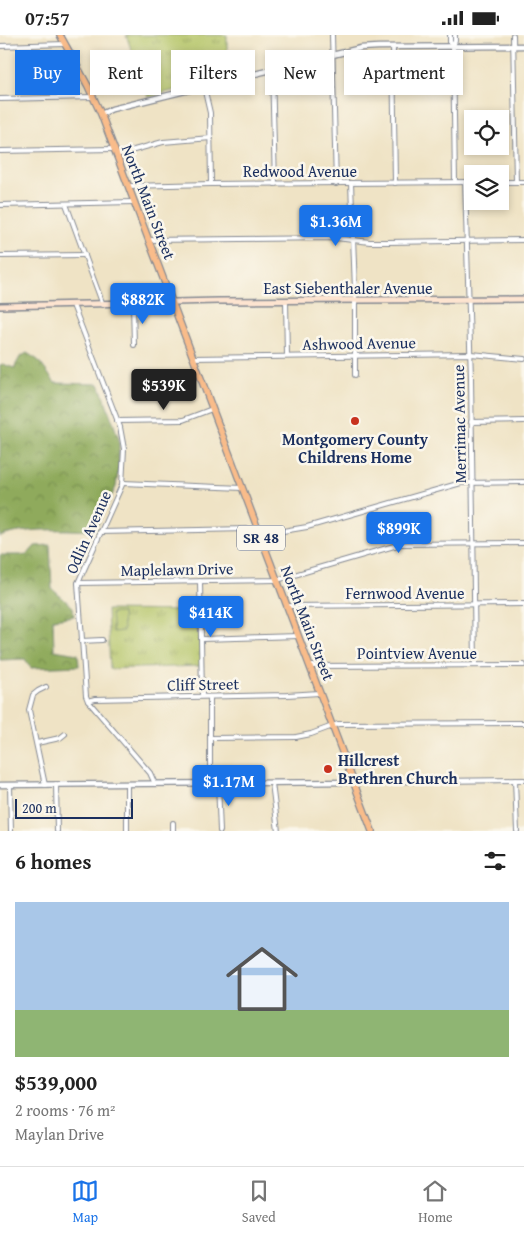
<!DOCTYPE html>
<html lang="en">
<head>
<meta charset="utf-8">
<style>
  :root { --surface:#fff; --page:#f2f2f2; --text:#222; --muted:#767676; --line:#e0e0e0; --accent:#1a73e8 }
  body { margin:0; font-family:"Gentium Book Plus",serif; background:var(--page); color:var(--text); height:100vh; display:flex; flex-direction:column; font-size:19px; white-space:nowrap }
  * { box-sizing:border-box; margin:0 }
  p { font-size:16px; color:var(--muted) }
  .icon { flex:none; width:28px; height:28px; fill:none; stroke:currentColor; stroke-width:2; stroke-linecap:round; stroke-linejoin:round }
  .map { position:relative; height:796px; overflow:hidden }
  .panel { display:flex; flex-direction:column; background:var(--surface); flex:1 }
  .panel>* { flex:none }
  .guide { position:absolute; left:15px; top:15px; width:495px; height:45px; display:flex; gap:10px }
  .tools { position:absolute; left:464px; top:75px; display:grid; gap:10px }
  .tools a { display:grid; place-items:center; width:45px; height:45px; border-radius:0px; background:var(--surface); box-shadow:0 2px 8px #0003; font-size:25px }
  .scale { position:absolute; left:15px; bottom:12px; width:118px; box-sizing:border-box; padding-left:5px; border:2px solid #1b2f5e; border-top:0; font-size:14px; line-height:18px; white-space:nowrap; color:#1b2f5e; -webkit-text-stroke:4px #fbf7ec; paint-order:stroke }
  .price { position:absolute; translate:-50% -42px; padding:0 11px; border-radius:5px; background:var(--accent); color:#fff; font-size:16px; line-height:32px; filter:drop-shadow(0 1px 2px #0008) }
  .price::after { content:''; position:absolute; left:50%; top:30px; width:15px; height:11px; margin-left:-8px; background:inherit; clip-path:polygon(0 0,100% 0,50% 100%) }
  .price.selected { background:#222; color:#fff }
  ul { padding:0; list-style:none }
  li { display:grid; align-content:center; gap:10px; height:265px; padding:0 15px }
  li+li { border-top:1px solid var(--line) }
  li span { display:grid; place-items:center; height:155px; border-radius:0px; color:#555 }
  li>.icon { margin-inline-start:auto }
  span .icon { width:90px; height:90px; fill:#fffc; stroke-width:1 }
  li b { font-size:21px }
  h2 { display:flex; justify-content:space-between; align-items:center; height:60px; padding:0 15px; font-size:21px }
  .chip { padding:0 18px; border-radius:0px; background:var(--surface); box-shadow:0 2px 8px #0003; font-size:18px; line-height:45px }
  .chip.selected { background:var(--accent); color:#fff }
  .status { display:flex; justify-content:space-between; align-items:center; height:35px; padding:0 25px; background:var(--surface); direction:ltr }
  .status svg { height:14px; fill:currentColor }
  .dock { display:flex; justify-content:space-around; align-items:center; height:70px; border-top:1px solid var(--line); background:var(--surface); font-size:14px; color:var(--muted) }
  .dock a { display:grid; justify-items:center; gap:2px }
  .dock .selected { color:var(--accent) }
  .map>svg:first-child { display:block }
</style>
</head>
<body>
<div class="status"><b>07:57</b><svg viewBox="0 0 49 12"><path d="M0 12V9h3v3zM5 12V6h3v6zM10 12V3h3v9zM15 12V0h3v12zM26 1h20v11H26zM47 4h2v5h-2z"/></svg></div>
<div class="map">
<svg width="524" height="796" viewBox="0 0 524 796">
  <defs>
    <pattern id="grass-tufts" width="24" height="20" patternUnits="userSpaceOnUse" patternTransform="scale(1.25)"><rect width="24" height="20" fill="#b4c466"/><path d="M3 7l-1-3M5 7V3M7 7l1-3M15 17l-1-3M17 17v-4M19 17l1-3" fill="none" stroke="#92a057"/></pattern>
    <pattern id="forest-crowns" width="20" height="18" patternUnits="userSpaceOnUse" patternTransform="scale(1.25)"><rect width="20" height="18" fill="#8faa5b"/><path d="M2 6a3 3 0 1 1 6 0M12 15a3 3 0 1 1 6 0" fill="none" stroke="#748b4e"/></pattern>
  </defs>
  <rect width="100%" height="100%" fill="#fbf7ec"/>
  <filter id="ink" filterUnits="userSpaceOnUse"><feTurbulence type="fractalNoise" baseFrequency=".02" numOctaves="2"/><feDisplacementMap in="SourceGraphic" scale="10" xChannelSelector="R" yChannelSelector="G"/><feConvolveMatrix kernelMatrix="1 2 1 2 8 2 1 2 1" color-interpolation-filters="sRGB"/></filter>
  <filter id="wash" filterUnits="userSpaceOnUse"><feTurbulence type="fractalNoise" baseFrequency=".0096" numOctaves="4" result="noise"/><feDisplacementMap in="SourceGraphic" scale="20" xChannelSelector="R" yChannelSelector="G"/><feGaussianBlur stdDeviation="1.12" result="paint"/><feColorMatrix in="noise" values="0 0 0 0 0 0 0 0 0 0 0 0 0 0 0 0 0 1.4 0 .05"/><feComposite in="paint" operator="in"/></filter>
  <g filter="url(#wash)">
    <rect width="100%" height="100%" fill="#efe3c5"/>
    <!-- grass -->
    <g fill="url(#grass-tufts)" stroke="#687a62">
      <polygon points="126,0 227,0 227,42 148,62"/>
      <polygon points="107,575 201,576 202,631 110,634"/>
    </g>
    <!-- forest -->
    <g fill="url(#forest-crowns)" stroke="#556c5c">
      <path d="M27,318L38,325L55,348L99,349L119,404V430L116,452L95,496C67,495 25,492 0,502V330L3,329L14,333L20,322Z"/>
      <polygon points="50,510 52,554 73,572 74,581 53,584 54,615 78,619 79,631 31,633 25,624 0,625 0,520 27,520 35,511"/>
    </g>
    <!-- pitch -->
    <polygon fill="#b4c466" stroke="#687a62" points="111,578 122,578 123,596 113,597"/>
  </g>
  <g filter="url(#ink)">
    <g fill="none" stroke-linecap="round" stroke-linejoin="round">
      <defs>
        <g id="minor">
          <polyline points="332,0 336,149"/>
          <polyline points="450,0 450,7 453,11 455,147"/>
          <polyline points="513,0 516,147"/>
          <polyline points="0,11 65,9"/>
          <polyline points="453,11 455,6 455,0"/>
          <polyline points="393,12 395,148"/>
          <polyline points="272,35 275,149"/>
          <polyline points="204,52 210,78 211,149"/>
          <polyline points="0,64 93,62"/>
          <polyline points="0,116 114,114"/>
          <polyline points="116,120 163,107 211,103"/>
          <polyline points="465,147 471,343 475,630"/>
          <polyline points="500,147 524,147"/>
          <polyline points="351,148 355,255 355,340"/>
          <polyline points="128,151 211,149 472,147"/>
          <polyline points="66,169 103,270"/>
          <polyline points="0,170 134,167"/>
          <polyline points="148,205 336,203 370,207 388,207 524,205"/>
          <polyline points="0,221 85,220"/>
          <polyline points="286,265 287,321"/>
          <polyline points="133,269 134,310"/>
          <polyline points="73,270 120,392 124,414 122,450 78,548 86,661 88,666 150,738 155,749"/>
          <polyline points="193,323 471,319 524,324"/>
          <polyline points="117,386 183,385 212,374"/>
          <polyline points="471,387 524,386"/>
          <polyline points="123,448 242,453"/>
          <polyline points="100,497 248,494 261,496 283,496 307,492 461,448 524,447"/>
          <polyline points="200,546 202,661"/>
          <polyline points="78,548 277,545 401,509 524,508"/>
          <polyline points="287,571 524,569"/>
          <polyline points="202,604 298,601"/>
          <polyline points="81,606 102,605"/>
          <polyline points="310,631 524,630"/>
          <polyline points="210,662 210,748"/>
          <polyline points="88,666 95,664 287,660 319,658"/>
          <polyline points="210,703 296,702 311,699 338,689 524,688"/>
          <polyline points="37,708 60,703 65,699"/>
          <polyline points="515,745 517,796"/>
          <polyline points="353,747 524,745"/>
          <polyline points="218,748 220,796"/>
          <polyline points="272,748 278,796"/>
          <polyline points="56,749 57,796"/>
          <polyline points="127,749 127,796"/>
          <polyline points="10,750 11,796"/>
          <polyline points="45,750 29,675 33,660 38,656 46,652"/>
          <polyline points="173,788 173,796"/>
        </g>
        <g id="tertiary">
          <polyline points="101,79 112,74 361,13 378,12 524,11"/>
          <polyline points="0,750 353,747"/>
        </g>
        <polyline id="secondary" points="0,271 219,266 524,264"/>
        <polyline id="primary" points="60,0 88,51 101,79 372,796"/>
      </defs>
      <!-- minor casing -->
      <use href="#minor" stroke="#858992" stroke-width="6"/>
      <!-- tertiary casing -->
      <use href="#tertiary" stroke="#858992" stroke-width="7"/>
      <!-- secondary casing -->
      <use href="#secondary" stroke="#858992" stroke-width="8"/>
      <!-- primary casing -->
      <use href="#primary" stroke="#858992" stroke-width="8"/>
      <!-- minor -->
      <use href="#minor" stroke="#fff" stroke-width="4"/>
      <!-- tertiary -->
      <use href="#tertiary" stroke="#fff" stroke-width="4.5"/>
      <!-- secondary -->
      <use href="#secondary" stroke="#fde4d0" stroke-width="5"/>
      <!-- primary -->
      <use href="#primary" stroke="#f9bc8a" stroke-width="5.5"/>
    </g>
  </g>
  <!-- markers -->
  <g fill="#c8321e" stroke="#fbf7ec" stroke-width="2">
    <circle cx="355" cy="386" r="5"/>
    <circle cx="328" cy="734" r="5"/>
  </g>
  <g text-anchor="middle" stroke-width="5" stroke-linejoin="round" paint-order="stroke">
    <!-- shield labels -->
    <rect fill="#fbf7ec" stroke="#5e6b89" stroke-width="1" x="237" y="490.5" width="48" height="25" rx="4"/>
    <g font-size="15" font-weight="bold" fill="#1b2f5e">
      <text x="261" y="508">SR 48</text>
    </g>
    <!-- street labels -->
    <g font-size="16" fill="#1b2f5e" stroke="#fbf7ec">
      <text x="300" y="142">Redwood Avenue</text>
      <text transform="translate(149 167) rotate(69)" y="6">North Main Street</text>
      <text x="348" y="259">East Siebenthaler Avenue</text>
      <text transform="translate(359 308) rotate(-1)" y="6">Ashwood Avenue</text>
      <text transform="translate(459 389) rotate(-91)" y="6">Merrimac Avenue</text>
      <text transform="translate(88 497) rotate(-66)" y="6">Odlin Avenue</text>
      <text transform="translate(177 534) rotate(-1)" y="6">Maplelawn Drive</text>
      <text x="405" y="564">Fernwood Avenue</text>
      <text transform="translate(308 588) rotate(69)" y="6">North Main Street</text>
      <text x="417" y="624">Pointview Avenue</text>
      <text transform="translate(203 649) rotate(-1)" y="6">Cliff Street</text>
    </g>
    <!-- poi labels -->
    <g font-size="16" font-weight="bold" fill="#1b2f5e" stroke="#fbf7ec">
      <text x="355" y="410">Montgomery County<tspan x="355" dy="18">Childrens Home</tspan></text>
      <text x="338" y="731" text-anchor="start">Hillcrest<tspan x="338" dy="18">Brethren Church</tspan></text>
    </g>
  </g>
</svg>
<div class="tools">
<a><svg class="icon" aria-label="locate" viewBox="0 0 24 24"><circle cx="12" cy="12" r="6"/><path d="M12 2v4M12 18v4M2 12h4M18 12h4"/></svg></a>
<a><svg class="icon" aria-label="layers" viewBox="0 0 24 24"><path d="M12 4l9 5-9 5-9-5zM3 14l9 5 9-5"/></svg></a>
</div>
<div class="scale">200 m</div>
<b class="price" style="left:336px;top:212px">$1.36M</b>
<b class="price" style="left:143px;top:290px">$882K</b>
<b class="price selected" style="left:164px;top:376px">$539K</b>
<b class="price" style="left:399px;top:519px">$899K</b>
<b class="price" style="left:211px;top:603px">$414K</b>
<b class="price" style="left:229px;top:772px">$1.17M</b>
<div class="guide">
<a class="chip selected">Buy</a>
<a class="chip">Rent</a>
<a class="chip">Filters</a>
<a class="chip">New</a>
<a class="chip">Apartment</a>
</div>
</div>
<section class="panel">
<h2>6 homes<svg class="icon" aria-label="filters" viewBox="0 0 24 24"><path d="M4 7h16M4 17h16"/><circle cx="9" cy="7" r="2"/><circle cx="15" cy="17" r="2"/></svg></h2>
<ul>
<li><span style="background:linear-gradient(#a9c7e8 70%,#8fb573 0)"><svg class="icon" aria-label="home" viewBox="0 0 24 24"><path d="M3 11l9-7 9 7M6 9v11h12V9"/></svg></span><div><b>$539,000</b><p>2 rooms · 76 m²</p><p>Maylan Drive</p></div></li>
</ul>
</section>
<nav class="dock">
<a class="selected"><svg class="icon" aria-label="map" viewBox="0 0 24 24"><path d="M3 6l6-2 6 2 6-2v14l-6 2-6-2-6 2zM9 4v14M15 6v14"/></svg>Map</a>
<a><svg class="icon" aria-label="saved" viewBox="0 0 24 24"><path d="M7 4h10v16l-5-4-5 4z"/></svg>Saved</a>
<a><svg class="icon" aria-label="home" viewBox="0 0 24 24"><path d="M3 11l9-7 9 7M6 9v11h12V9"/></svg>Home</a>
</nav>
</body>
</html>
